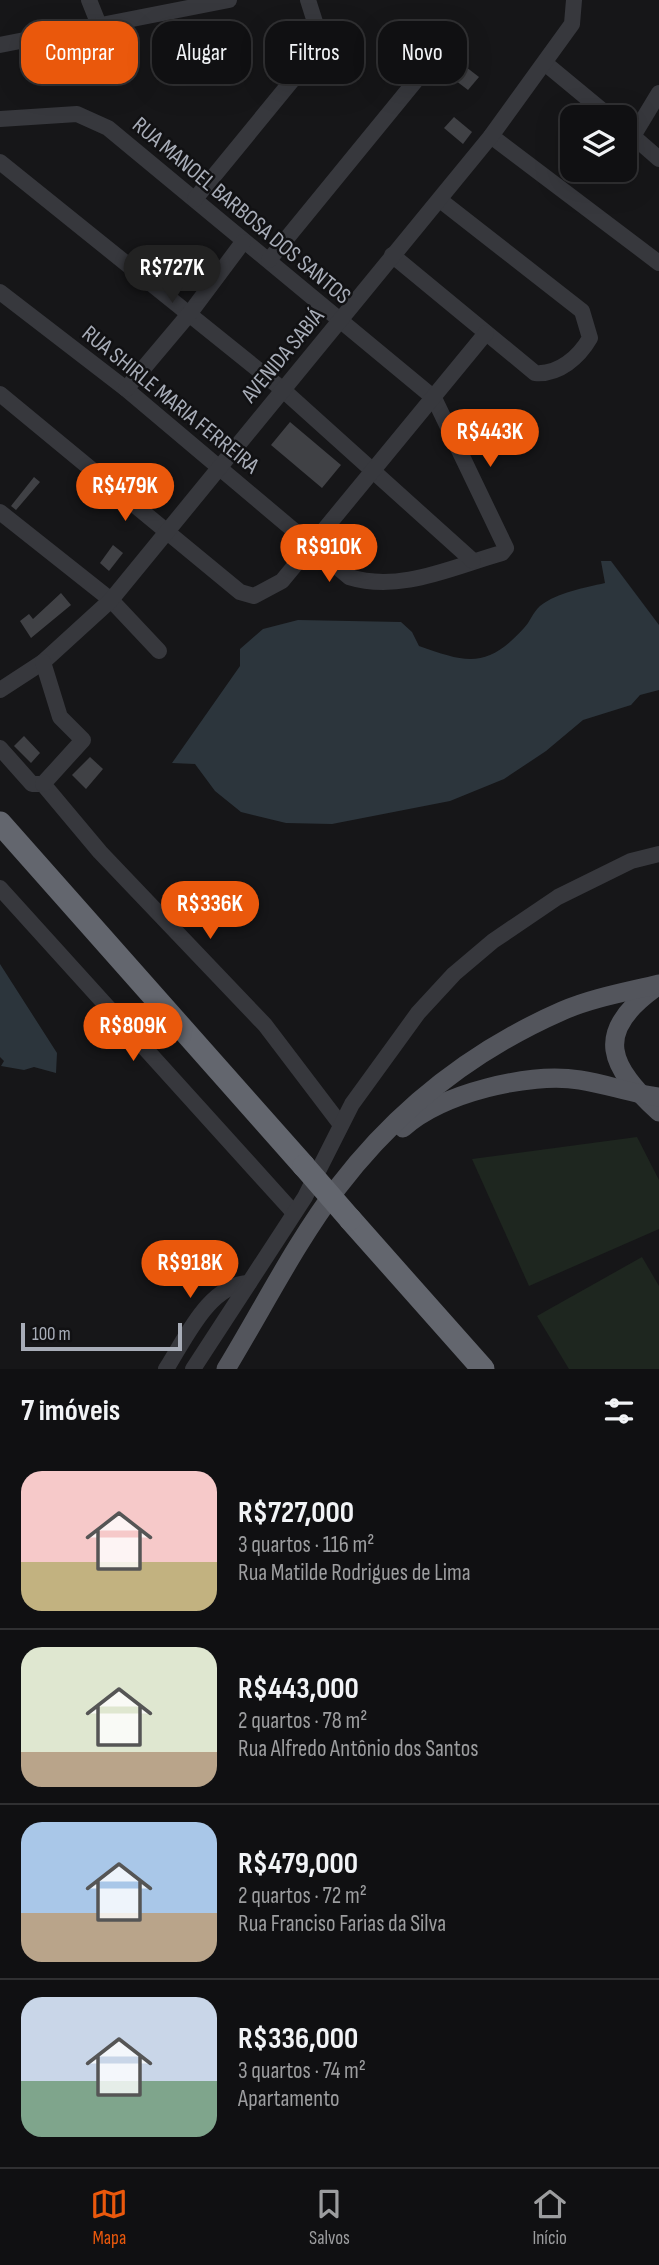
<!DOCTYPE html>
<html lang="pt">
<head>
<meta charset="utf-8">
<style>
  :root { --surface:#101012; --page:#19191b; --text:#f1f3f6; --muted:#9c9d9f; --line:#303032; --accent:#ea580c }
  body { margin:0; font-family:"Sofia Sans Condensed",sans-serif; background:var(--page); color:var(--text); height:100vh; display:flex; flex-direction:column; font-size:26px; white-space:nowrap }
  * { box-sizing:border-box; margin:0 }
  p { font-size:23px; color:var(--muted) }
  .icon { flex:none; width:38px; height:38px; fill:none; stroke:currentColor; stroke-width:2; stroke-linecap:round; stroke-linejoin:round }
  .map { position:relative; height:1369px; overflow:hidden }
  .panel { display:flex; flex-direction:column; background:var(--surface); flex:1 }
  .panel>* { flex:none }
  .hud { position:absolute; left:21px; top:21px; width:618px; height:63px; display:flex; gap:14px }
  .fabs { position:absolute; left:560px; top:105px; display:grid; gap:14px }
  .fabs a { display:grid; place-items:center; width:77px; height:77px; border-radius:14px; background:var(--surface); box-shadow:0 7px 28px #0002,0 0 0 2px var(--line); font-size:35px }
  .scale { position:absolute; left:21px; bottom:18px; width:161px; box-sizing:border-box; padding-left:7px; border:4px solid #a8adb8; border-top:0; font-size:19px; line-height:24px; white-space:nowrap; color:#a8adb8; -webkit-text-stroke:5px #111113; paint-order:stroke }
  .price { position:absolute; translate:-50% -60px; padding:0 16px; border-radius:24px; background:var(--accent); color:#fff; font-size:23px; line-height:46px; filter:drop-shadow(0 2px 4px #0008) }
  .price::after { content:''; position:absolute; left:50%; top:42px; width:21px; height:16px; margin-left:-10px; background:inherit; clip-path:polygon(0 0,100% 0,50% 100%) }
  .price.active { background:#222; color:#fff }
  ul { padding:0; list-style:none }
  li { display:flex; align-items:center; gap:21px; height:175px; padding:0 21px }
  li+li { border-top:2px solid var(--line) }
  li span { display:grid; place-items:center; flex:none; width:196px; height:140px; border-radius:21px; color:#555 }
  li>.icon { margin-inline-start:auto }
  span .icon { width:84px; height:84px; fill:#fffc; stroke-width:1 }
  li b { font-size:30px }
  h2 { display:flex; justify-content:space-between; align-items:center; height:84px; padding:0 21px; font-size:30px }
  .chip { padding:0 24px; border-radius:21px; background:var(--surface); box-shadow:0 7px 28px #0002,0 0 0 2px var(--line); font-size:24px; line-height:63px }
  .chip.active { background:var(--accent); color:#fff }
  .dock { display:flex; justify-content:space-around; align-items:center; height:98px; border-top:2px solid var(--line); background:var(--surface); font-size:19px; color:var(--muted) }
  .dock a { display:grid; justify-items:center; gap:4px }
  .dock .active { color:var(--accent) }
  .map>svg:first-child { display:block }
</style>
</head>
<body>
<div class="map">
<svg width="659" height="1369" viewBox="0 0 659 1369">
  <rect width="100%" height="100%" fill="#161618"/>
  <!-- green -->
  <g fill="#1e261f">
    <polygon points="637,1137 659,1180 659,1229 529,1286 472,1159"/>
    <polygon points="642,1257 659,1286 659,1369 569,1369 537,1316"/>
  </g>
  <!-- water -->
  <g fill="#2c353c">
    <path d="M601,561H611L659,625V690L640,695L631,705L583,720L546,751L504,779L450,801L332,824L286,823L241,812L215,791L195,764L172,763L240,666V649L263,629L298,620L401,622L412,632L419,646C467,663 487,669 524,628C530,622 533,612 540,606C558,592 584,588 605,583Z"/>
    <polygon points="0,964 57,1053 56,1073 34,1067 24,1070 1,1066 4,1061 0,1057"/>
  </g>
  <!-- building -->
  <g fill="#404145">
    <polygon points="457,60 479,77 468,90 451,77 450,70"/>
    <polygon points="454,117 472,132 463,144 444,128"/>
    <polygon points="290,422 341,465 322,488 271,445"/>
    <polygon points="34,477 40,482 16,510 11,506"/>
    <polygon points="113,545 123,553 109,571 100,563"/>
    <polygon points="61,593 71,605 31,638 20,621 29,614 33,619"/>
    <polygon points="24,736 40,753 31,763 14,746"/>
    <polygon points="90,757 103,769 86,789 72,775"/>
  </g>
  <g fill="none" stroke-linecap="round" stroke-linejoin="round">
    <!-- minor -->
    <g stroke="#37383d" stroke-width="16">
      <polyline points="89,0 99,25"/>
      <polyline points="0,45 229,0"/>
      <polyline points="546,64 610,117"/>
      <path d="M0,119L77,114L108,128L434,398L506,548L502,553C452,567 400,593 349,577L126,389L0,292"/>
      <polyline points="627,131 659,159"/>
      <polyline points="491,136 659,263"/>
      <polyline points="633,136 659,93"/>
      <polyline points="0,162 282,389 473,561"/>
      <polyline points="195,199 322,44 308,0"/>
      <path d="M392,255L535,373C559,375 579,357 590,338L582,311L440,200"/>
      <polyline points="269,260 440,51"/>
      <polyline points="126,389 190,313 243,242"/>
      <polyline points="0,394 240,592 254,596 282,581 486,333"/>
      <polyline points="0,512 111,600 159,651"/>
      <polyline points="0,690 43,662 111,600 491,136 572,24 574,0"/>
      <polyline points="0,748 32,784 43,784"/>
      <polyline points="43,784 100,852 265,1025 341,1125"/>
      <polyline points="43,784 83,740 60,717 43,662"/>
      <polyline points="0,888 294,1213"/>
      <path d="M166,1369C185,1340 209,1284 249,1283"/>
      <polyline points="193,1369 305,1197 352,1104 418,1013 454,974 493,941 558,897 631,861 659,854"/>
    </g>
    <!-- major -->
    <g stroke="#53555c" stroke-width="19">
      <path d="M655,988C592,1033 610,1067 659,1112"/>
      <path d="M403,1128C442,1093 529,1072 580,1080C607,1084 632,1094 659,1097"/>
      <path d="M226,1369C262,1310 296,1242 338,1187C397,1110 473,1050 562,1011C592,998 626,992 659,984"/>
    </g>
    <!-- highway -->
    <g stroke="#63666e" stroke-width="23">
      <polyline points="0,823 304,1166"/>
      <polyline points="350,1219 483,1369"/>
    </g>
    <!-- highway-bridge -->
    <polyline stroke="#63666e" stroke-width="23" points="304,1166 350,1219"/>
  </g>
  <g text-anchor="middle" stroke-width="5" stroke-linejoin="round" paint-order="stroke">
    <!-- street labels -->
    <g font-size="23" fill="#a8adb8" stroke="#111113">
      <text transform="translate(242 210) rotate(40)" y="8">RUA MANOEL BARBOSA DOS SANTOS</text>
      <text transform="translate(282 355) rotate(-50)" y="8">AVENIDA SABIÁ</text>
      <text transform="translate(171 399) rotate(39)" y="8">RUA SHIRLE MARIA FERREIRA</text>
    </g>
  </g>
</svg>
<div class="fabs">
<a><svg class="icon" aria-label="layers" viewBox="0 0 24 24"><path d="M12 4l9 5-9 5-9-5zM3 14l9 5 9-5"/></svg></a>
</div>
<div class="scale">100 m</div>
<b class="price active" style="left:172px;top:305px">R$727K</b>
<b class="price" style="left:490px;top:469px">R$443K</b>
<b class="price" style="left:125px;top:523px">R$479K</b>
<b class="price" style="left:329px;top:584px">R$910K</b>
<b class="price" style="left:210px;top:941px">R$336K</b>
<b class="price" style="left:133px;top:1063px">R$809K</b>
<b class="price" style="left:190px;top:1300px">R$918K</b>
<div class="hud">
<a class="chip active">Comprar</a>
<a class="chip">Alugar</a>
<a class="chip">Filtros</a>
<a class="chip">Novo</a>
</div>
</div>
<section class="panel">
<h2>7 imóveis<svg class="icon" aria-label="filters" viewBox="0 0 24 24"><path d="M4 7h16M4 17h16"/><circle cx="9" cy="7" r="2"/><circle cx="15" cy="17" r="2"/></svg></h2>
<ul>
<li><span style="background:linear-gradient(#f6c9c9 65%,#c2b280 0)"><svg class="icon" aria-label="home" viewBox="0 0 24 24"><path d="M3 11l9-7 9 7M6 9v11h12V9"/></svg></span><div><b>R$727,000</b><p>3 quartos · 116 m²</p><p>Rua Matilde Rodrigues de Lima</p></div></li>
<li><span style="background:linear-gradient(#dfe7d0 75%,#b9a48a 0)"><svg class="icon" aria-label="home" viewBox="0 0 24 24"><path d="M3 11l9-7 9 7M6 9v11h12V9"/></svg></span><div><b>R$443,000</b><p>2 quartos · 78 m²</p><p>Rua Alfredo Antônio dos Santos</p></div></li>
<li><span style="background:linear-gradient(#a9c7e8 65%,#b9a48a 0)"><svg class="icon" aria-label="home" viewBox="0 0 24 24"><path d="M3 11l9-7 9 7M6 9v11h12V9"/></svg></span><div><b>R$479,000</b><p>2 quartos · 72 m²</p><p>Rua Franciso Farias da Silva</p></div></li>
<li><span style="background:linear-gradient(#c9d6e8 60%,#7fa58c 0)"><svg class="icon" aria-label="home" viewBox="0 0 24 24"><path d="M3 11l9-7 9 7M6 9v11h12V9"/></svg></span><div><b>R$336,000</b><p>3 quartos · 74 m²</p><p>Apartamento</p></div></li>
</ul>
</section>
<nav class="dock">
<a class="active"><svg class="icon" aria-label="map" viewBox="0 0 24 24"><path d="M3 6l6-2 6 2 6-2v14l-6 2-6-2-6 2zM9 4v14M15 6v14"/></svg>Mapa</a>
<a><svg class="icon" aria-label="saved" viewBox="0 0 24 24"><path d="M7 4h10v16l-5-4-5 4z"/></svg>Salvos</a>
<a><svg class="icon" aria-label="home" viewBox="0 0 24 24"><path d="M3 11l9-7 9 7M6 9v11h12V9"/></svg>Início</a>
</nav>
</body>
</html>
